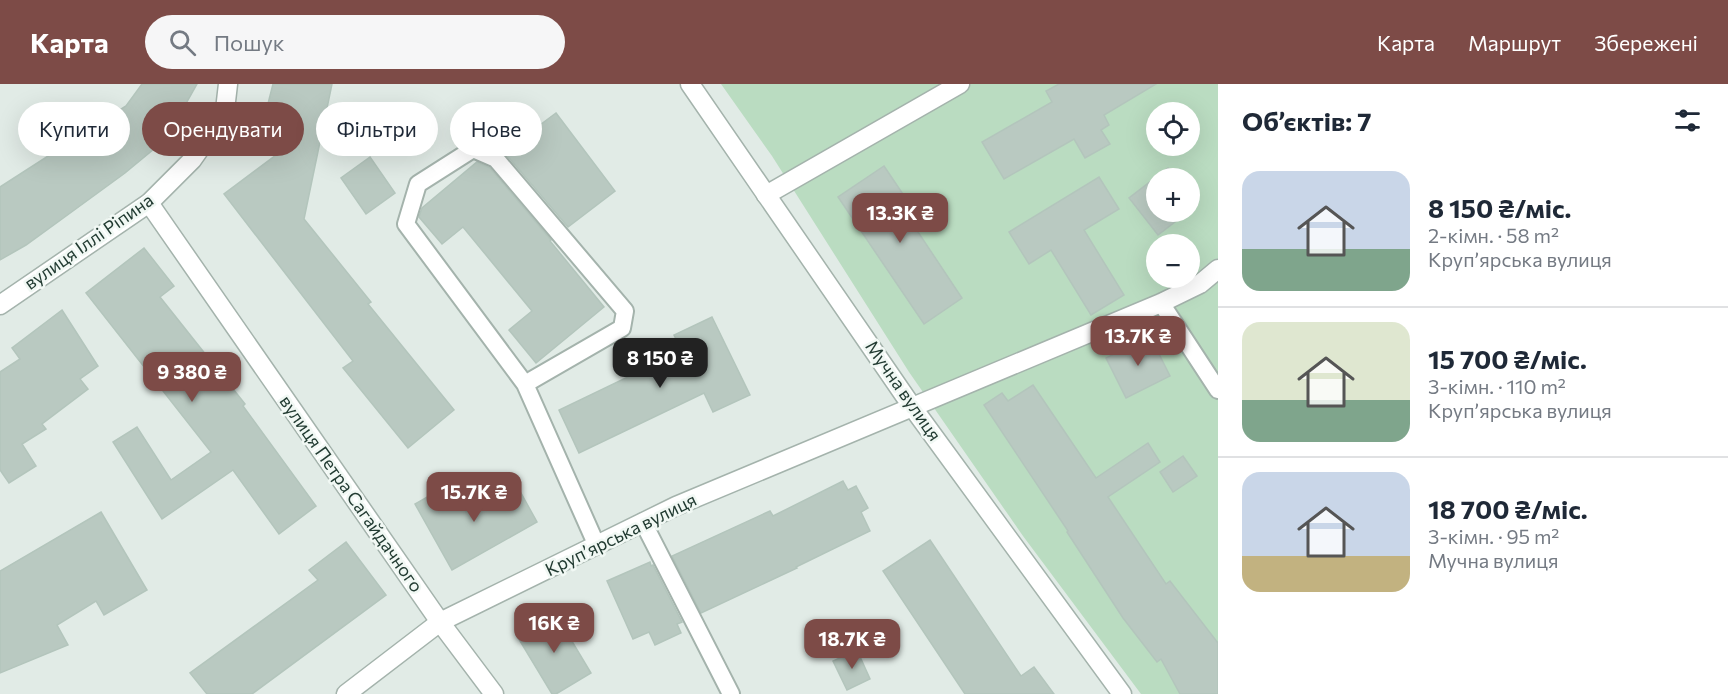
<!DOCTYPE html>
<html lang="uk">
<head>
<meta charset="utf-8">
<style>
  :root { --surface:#fff; --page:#f6f6f7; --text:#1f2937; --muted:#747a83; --line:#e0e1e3; --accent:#7d4b47 }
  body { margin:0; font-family:Commissioner,sans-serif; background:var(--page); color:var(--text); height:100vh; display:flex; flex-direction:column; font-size:22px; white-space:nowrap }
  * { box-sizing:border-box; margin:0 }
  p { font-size:20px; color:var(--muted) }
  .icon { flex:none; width:33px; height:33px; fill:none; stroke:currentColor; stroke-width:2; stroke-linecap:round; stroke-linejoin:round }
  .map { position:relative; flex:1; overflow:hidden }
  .side { display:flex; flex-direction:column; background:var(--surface); width:510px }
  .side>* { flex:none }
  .guide { position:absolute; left:18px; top:18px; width:570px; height:54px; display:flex; gap:12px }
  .tools { position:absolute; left:1146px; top:18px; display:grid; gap:12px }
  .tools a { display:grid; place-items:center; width:54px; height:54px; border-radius:50%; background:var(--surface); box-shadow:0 6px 24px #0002; font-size:30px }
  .price { position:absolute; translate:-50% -51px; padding:0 14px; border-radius:12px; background:var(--accent); color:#fff; font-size:20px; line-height:39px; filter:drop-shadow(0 2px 3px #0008) }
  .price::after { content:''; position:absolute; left:50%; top:36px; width:18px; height:14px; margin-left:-9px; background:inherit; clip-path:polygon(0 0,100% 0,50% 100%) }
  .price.on { background:#222; color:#fff }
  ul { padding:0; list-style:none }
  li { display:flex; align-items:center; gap:18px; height:150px; padding:0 24px }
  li+li { border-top:2px solid var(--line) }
  li span { display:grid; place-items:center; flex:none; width:168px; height:120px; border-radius:18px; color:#555 }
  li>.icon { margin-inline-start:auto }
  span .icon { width:72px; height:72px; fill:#fffc; stroke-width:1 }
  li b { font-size:26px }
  h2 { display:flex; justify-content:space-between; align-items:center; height:72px; padding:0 24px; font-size:26px }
  .pill { padding:0 21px; border-radius:27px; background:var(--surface); box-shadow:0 6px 24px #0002; font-size:21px; line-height:54px }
  .pill.on { background:var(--accent); color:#fff }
  header { display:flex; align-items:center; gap:36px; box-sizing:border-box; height:84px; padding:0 30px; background:var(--accent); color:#fff }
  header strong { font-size:28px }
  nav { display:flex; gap:33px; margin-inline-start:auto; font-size:21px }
  .search { width:420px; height:54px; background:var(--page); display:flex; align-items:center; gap:15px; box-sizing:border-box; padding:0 21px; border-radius:33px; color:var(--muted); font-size:22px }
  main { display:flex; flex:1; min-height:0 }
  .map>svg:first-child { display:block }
</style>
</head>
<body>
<header>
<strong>Карта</strong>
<div class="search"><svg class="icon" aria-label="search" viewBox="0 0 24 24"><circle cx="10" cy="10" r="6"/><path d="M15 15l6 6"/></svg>Пошук</div>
<nav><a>Карта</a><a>Маршрут</a><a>Збережені</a></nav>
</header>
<main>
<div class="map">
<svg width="1218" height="610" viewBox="0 0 1218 610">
  <rect width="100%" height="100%" fill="#e1ebe6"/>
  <!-- green -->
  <path fill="#badcc1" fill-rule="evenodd" d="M721,0H1218V610H1141L1023,452L909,288L772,72ZM1156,28H1190V62H1156ZM1156,94H1190V128H1156ZM1156,160H1190V194H1156Z"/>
  <!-- building -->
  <g fill="#b9c9c1" stroke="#b3c5bc" stroke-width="1.5">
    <polygon points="142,0 197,0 166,55 125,89 62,135 26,161 0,176 0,103 126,22"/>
    <polygon points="273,0 332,0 304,135 371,218 368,220 454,326 408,364 343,284 353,277 224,110 292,59 260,51"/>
    <polygon points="1059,0 1156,0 1104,31 1109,41 1101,46 1110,60 1085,74 1074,55 1004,95 982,58 1052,18 1046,7"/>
    <polygon points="556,29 615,107 568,143 504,68"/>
    <polygon points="370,73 395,109 366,130 341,94"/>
    <polygon points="477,78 490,84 551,156 550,157 604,223 536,279 509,246 532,227 463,143 442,160 419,133 422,124"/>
    <polygon points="884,82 913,125 906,130 962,214 924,240 838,113"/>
    <polygon points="1168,84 1176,94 1156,94 1156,128 1188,128 1158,151 1129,114"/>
    <polygon points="1099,93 1119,125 1084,146 1124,211 1091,231 1051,166 1029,180 1009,148"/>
    <polygon points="144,164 174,202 160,213 245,320 243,322 316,422 279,450 233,386 162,435 113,358 137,343 171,396 211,368 86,209"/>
    <polygon points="62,226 98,282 80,295 88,305 42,340 46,345 22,360 36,382 9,399 0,386 0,288 20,275 12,264"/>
    <polygon points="712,233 750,311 713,328 704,309 579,369 559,326 682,267 674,251"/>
    <polygon points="1150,252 1170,292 1126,314 1106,274"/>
    <polygon points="1033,301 1096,394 1148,359 1160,378 1108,413 1166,500 1170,497 1218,559 1218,610 1180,610 1161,575 1157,578 1123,534 1067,448 1068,447 984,321 1002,309 1008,317"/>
    <polygon points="1183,372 1197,392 1173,408 1160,388"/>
    <polygon points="843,397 848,406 856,402 868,424 861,428 870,447 796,483 797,484 701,529 672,472 770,427 773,432"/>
    <polygon points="450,400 466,428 516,400 537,438 452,486 415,420"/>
    <polygon points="101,428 147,506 104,531 96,517 57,541 68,561 0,589 0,487"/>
    <polygon points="930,456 1021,592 1034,583 1054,610 965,610 883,487"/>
    <polygon points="346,458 386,511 252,610 207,610 190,589 318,496 309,486"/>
    <polygon points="650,478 651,482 653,481 682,538 677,540 681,549 655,561 649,548 633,555 607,497"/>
    <polygon points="555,529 591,589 556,610 552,610 517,552"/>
    <polygon points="857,566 870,595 847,606 833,577"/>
  </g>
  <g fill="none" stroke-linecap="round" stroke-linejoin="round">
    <defs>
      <g id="service">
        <polyline points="1161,219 1218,306"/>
        <polyline points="525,300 622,244 625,227 496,75 473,65 418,100 406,140 525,300 597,462"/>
        <polyline points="643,438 731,610"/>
      </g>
      <g id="minor">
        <polyline points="690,0 913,324 1122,610"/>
        <polyline points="766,111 960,0"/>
        <polyline points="149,119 440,538 494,610"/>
        <polyline points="0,221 149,119 192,76 211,49 225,26 228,0"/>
        <polyline points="346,610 440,538 676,422 1161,219 1200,200 1218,185"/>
      </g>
    </defs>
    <!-- service casing -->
    <use href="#service" stroke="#a4b3ac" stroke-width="20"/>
    <!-- minor casing -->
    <use href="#minor" stroke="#a4b3ac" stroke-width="21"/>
    <!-- service -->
    <use href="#service" stroke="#fff" stroke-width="16"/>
    <!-- minor -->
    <use href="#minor" stroke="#fff" stroke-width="18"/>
  </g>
  <g text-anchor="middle" stroke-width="5" stroke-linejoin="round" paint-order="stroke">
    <!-- street labels -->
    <g font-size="18" fill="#223b32" stroke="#f1f8f4">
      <text transform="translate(89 158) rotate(-35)" y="6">вулиця Іллі Ріпина</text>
      <text transform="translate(903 307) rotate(55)" y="6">Мучна вулиця</text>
      <text transform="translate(351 410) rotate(55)" y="6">вулиця Петра Сагайдачного</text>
      <text transform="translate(621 451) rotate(-26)" y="6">Крупʼярська вулиця</text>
    </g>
  </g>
</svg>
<div class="tools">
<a><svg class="icon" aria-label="locate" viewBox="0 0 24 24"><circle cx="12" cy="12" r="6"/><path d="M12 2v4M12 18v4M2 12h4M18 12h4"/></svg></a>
<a>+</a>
<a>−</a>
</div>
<b class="price" style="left:900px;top:160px">13.3K ₴</b>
<b class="price" style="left:1138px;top:283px">13.7K ₴</b>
<b class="price on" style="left:660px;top:305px">8 150 ₴</b>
<b class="price" style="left:192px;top:319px">9 380 ₴</b>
<b class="price" style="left:474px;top:439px">15.7K ₴</b>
<b class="price" style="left:554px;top:570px">16K ₴</b>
<b class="price" style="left:852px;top:586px">18.7K ₴</b>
<div class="guide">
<a class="pill">Купити</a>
<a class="pill on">Орендувати</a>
<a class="pill">Фільтри</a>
<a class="pill">Нове</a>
</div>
</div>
<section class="side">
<h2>Об’єктів: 7<svg class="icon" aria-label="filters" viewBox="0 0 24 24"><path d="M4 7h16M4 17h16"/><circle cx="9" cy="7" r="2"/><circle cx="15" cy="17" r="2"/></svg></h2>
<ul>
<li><span style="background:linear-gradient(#c9d6e8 65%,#7fa58c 0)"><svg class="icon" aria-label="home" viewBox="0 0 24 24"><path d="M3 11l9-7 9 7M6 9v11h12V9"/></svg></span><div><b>8 150 ₴/міс.</b><p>2-кімн. · 58 m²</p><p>Крупʼярська вулиця</p></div></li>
<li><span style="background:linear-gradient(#dfe7d0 65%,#7fa58c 0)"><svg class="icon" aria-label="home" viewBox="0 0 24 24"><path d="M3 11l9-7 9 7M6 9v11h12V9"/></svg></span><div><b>15 700 ₴/міс.</b><p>3-кімн. · 110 m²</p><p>Крупʼярська вулиця</p></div></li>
<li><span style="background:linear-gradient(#c9d6e8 70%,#c2b280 0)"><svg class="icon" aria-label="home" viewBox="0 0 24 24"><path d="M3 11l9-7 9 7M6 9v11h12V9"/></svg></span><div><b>18 700 ₴/міс.</b><p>3-кімн. · 95 m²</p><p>Мучна вулиця</p></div></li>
</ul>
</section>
</main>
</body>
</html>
